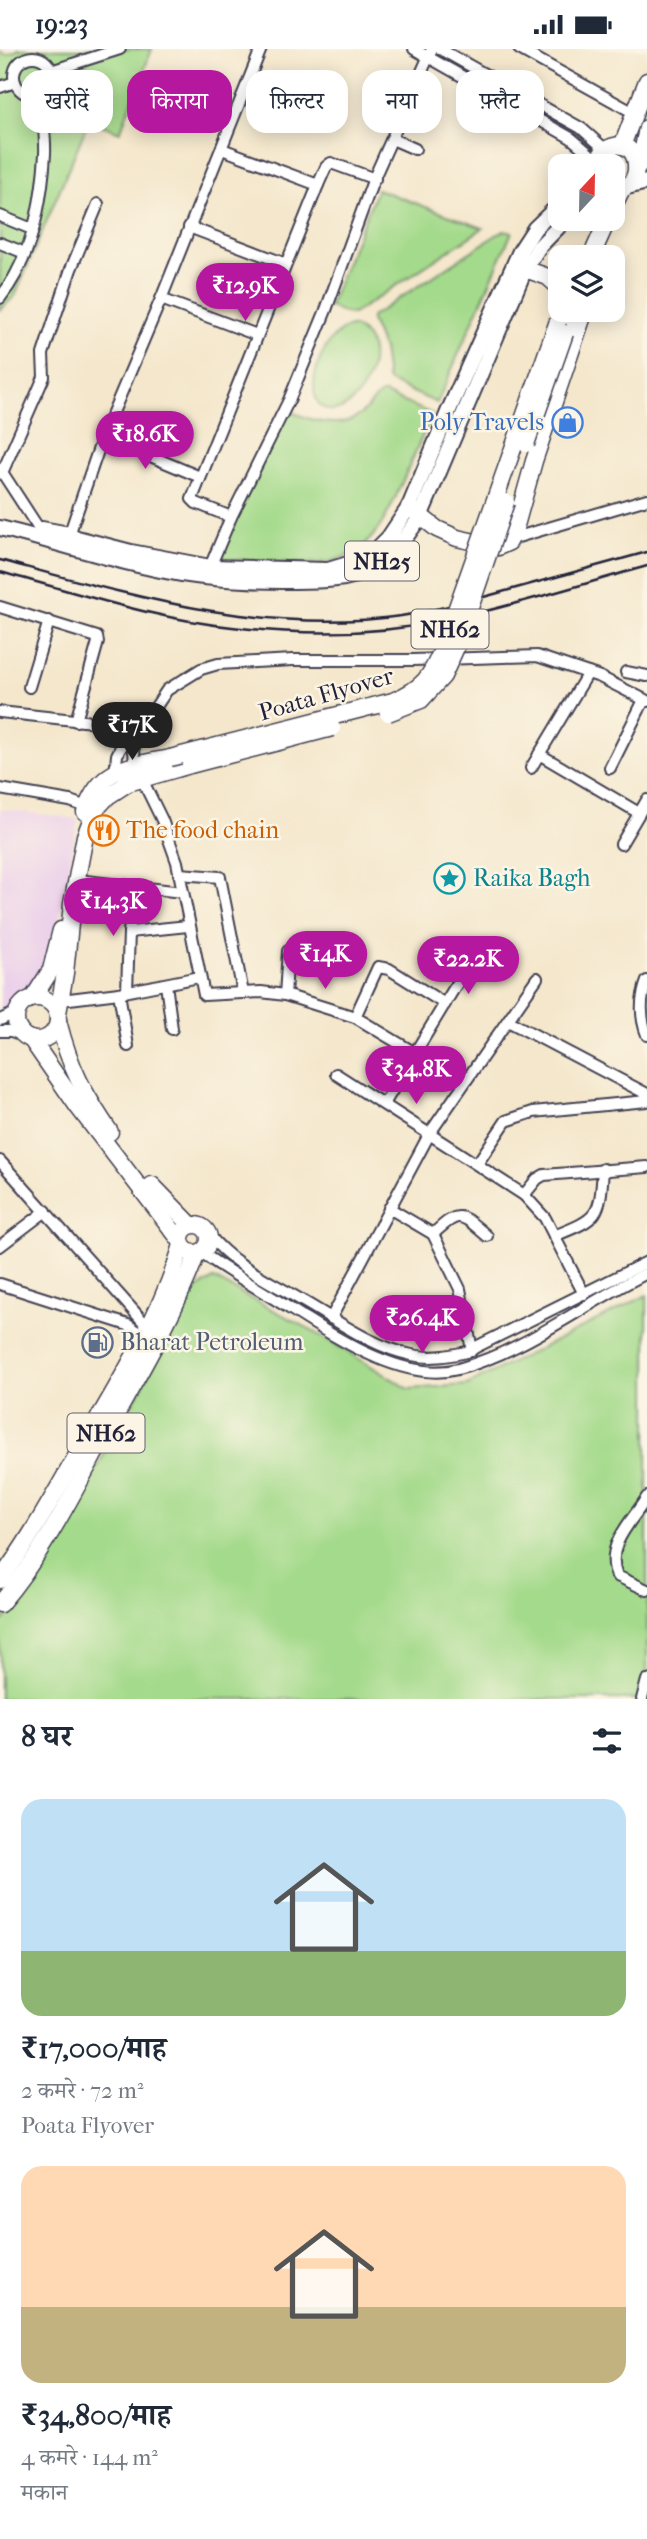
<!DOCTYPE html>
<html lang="hi">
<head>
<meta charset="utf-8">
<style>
  :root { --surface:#fff; --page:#f2f2f3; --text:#1f2937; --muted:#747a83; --accent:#b5179e }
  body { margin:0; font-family:"IM FELL French Canon","Noto Serif Devanagari",serif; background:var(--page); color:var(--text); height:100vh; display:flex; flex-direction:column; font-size:26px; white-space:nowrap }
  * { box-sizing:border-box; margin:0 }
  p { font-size:23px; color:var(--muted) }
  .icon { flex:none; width:38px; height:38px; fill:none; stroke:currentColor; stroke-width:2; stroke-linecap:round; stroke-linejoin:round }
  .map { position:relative; height:1650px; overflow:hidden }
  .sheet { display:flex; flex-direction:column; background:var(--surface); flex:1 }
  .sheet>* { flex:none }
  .hud { position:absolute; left:21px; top:21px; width:606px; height:63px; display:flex; gap:14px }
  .needle { width:46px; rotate:22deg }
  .tools { position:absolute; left:548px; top:105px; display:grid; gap:14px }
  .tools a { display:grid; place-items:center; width:77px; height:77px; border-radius:14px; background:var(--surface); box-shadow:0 4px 18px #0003; font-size:35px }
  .price { position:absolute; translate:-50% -60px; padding:0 16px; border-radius:24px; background:var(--accent); color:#fff; font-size:23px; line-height:46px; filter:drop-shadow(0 2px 4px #0008) }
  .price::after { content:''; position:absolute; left:50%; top:42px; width:21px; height:16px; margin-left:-10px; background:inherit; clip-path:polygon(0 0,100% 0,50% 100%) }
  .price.selected { background:#222; color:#fff }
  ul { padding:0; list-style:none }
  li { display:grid; align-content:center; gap:14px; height:371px; padding:0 21px }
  li span { display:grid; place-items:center; height:217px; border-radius:21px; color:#555 }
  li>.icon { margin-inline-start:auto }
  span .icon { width:126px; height:126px; fill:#fffc; stroke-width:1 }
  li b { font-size:30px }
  h2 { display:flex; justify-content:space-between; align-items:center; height:84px; padding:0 21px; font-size:30px }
  .pill { padding:0 24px; border-radius:21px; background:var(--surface); box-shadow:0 4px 18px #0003; font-size:24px; line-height:63px }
  .pill.selected { background:var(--accent); color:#fff }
  .status { display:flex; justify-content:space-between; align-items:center; height:49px; padding:0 35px; background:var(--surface); direction:ltr }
  .status svg { height:19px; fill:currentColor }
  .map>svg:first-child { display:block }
</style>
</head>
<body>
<div class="status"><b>19:23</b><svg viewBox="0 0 49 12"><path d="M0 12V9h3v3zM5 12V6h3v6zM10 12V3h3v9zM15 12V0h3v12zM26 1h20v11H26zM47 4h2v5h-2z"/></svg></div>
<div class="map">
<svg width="647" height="1650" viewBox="0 0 647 1650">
  <rect width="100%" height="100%" fill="#fcf5e5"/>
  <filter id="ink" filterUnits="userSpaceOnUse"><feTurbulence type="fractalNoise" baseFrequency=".0143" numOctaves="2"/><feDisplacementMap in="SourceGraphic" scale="14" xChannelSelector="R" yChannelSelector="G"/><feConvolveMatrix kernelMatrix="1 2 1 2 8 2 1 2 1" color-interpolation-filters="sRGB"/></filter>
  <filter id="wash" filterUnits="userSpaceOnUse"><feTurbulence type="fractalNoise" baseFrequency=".00686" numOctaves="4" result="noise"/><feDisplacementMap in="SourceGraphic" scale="28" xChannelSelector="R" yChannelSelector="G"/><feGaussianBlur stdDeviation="1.57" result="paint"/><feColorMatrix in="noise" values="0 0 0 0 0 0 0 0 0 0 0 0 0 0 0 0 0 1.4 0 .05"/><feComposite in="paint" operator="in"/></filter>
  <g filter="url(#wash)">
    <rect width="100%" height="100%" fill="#f4e7cc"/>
    <!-- built -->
    <polygon fill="#ecd1ea" points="0,760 78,770 52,909 34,940 20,957 0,966"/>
    <!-- green -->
    <g fill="#a4da8b" stroke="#637e63" stroke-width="2">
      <polygon points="19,0 152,0 120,83 89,71 15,247 0,261 0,3 7,6"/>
      <polygon points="377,140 483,179 353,265 344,264 329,257"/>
      <polygon points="504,181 512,183 437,354 390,333 387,330 383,300 371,272 371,268"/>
      <path d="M353,278C395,295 360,366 330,361C295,355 324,277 353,278Z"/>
      <path d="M383,344L432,365C423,386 414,407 404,429C386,470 371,510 318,514C285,516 249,511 216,509L287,361C307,370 338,382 358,367C368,361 373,350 383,344Z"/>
      <polygon points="214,1230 306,1278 409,1340 467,1336 647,1246 647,1650 0,1650 0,1575 29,1541 196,1240"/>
    </g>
  </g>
  <g filter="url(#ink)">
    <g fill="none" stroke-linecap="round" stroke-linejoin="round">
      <defs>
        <g id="minor">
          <polyline points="414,0 571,89 598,112"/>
          <polyline points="440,0 581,79 606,101"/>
          <polyline points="519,0 636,65"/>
          <circle cx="33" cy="27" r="19"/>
          <polyline points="51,22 120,0"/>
          <polyline points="0,38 15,33"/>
          <polyline points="392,90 415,100"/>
          <polyline points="222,100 318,136"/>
          <polyline points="0,167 32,180"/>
          <polyline points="189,178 286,215"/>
          <polyline points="0,194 25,204"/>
          <path d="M0,249C31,211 42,153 45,105C46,85 42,64 39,45"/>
          <polyline points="161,250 257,286"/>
          <polyline points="103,387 200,428"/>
          <polyline points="0,420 39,480"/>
          <polyline points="2,424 44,328 43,305 71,220 98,155"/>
          <polyline points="231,468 196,454 192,450 318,136 326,118 331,114 375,130"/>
          <polyline points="511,490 647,450"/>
          <polyline points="67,492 103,387 161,250 261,0"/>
          <polyline points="210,518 231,468 289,351 326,261 374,129 432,0"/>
          <polyline points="0,558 97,588 98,593 76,672"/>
          <polyline points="626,623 647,627"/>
          <polyline points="29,638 49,572"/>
          <polyline points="0,663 139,678"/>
          <polyline points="133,684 135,716 162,771 177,813 204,946 261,943 285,946 355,968 415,1004"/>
          <polyline points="539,705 639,764"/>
          <polyline points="531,719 588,624"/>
          <polyline points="610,719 644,651"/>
          <polyline points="115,726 117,706 120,700 126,691 153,662 167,641 201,620 218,615 293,611 413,611 537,607 600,628 647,652"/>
          <polyline points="0,740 70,752 92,760"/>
          <polyline points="621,795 647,751"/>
          <polyline points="179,825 220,828 243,944"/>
          <polyline points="77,831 182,843"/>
          <polyline points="129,883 188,877"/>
          <path d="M647,932C640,950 640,968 647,986"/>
          <polyline points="166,935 172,980"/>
          <polyline points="127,942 129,883 134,839"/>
          <polyline points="119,944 128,997"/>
          <polyline points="285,946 288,902"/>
          <polyline points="61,951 119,944 199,928"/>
          <polyline points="355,968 378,918 389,920 445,955"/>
          <polyline points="0,971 17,963"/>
          <polyline points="508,972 647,1045"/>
          <polyline points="0,982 11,982 25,987"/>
          <polyline points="336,1025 524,1146 545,1169 584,1245"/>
          <polyline points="384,1055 464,923"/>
          <polyline points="0,1112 148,1278"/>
          <polyline points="477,1115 506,1072 533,1063 647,1052"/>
          <polyline points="524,1146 537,1130 544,1126 647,1118"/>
          <polyline points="389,1159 433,1185 460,1240 472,1301"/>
          <path d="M433,1185C460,1160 460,1164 487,1187"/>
          <path d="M209,1186C233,1216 269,1232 301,1251C336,1271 372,1298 412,1306C430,1310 448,1307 466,1303L647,1213"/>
          <path d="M554,1187C599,1169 600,1168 603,1120"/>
          <polyline points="0,1197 46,1162"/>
          <path d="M201,1203C224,1220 249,1234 273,1249C321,1278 398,1336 458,1320C527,1301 583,1255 647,1224"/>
          <polyline points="0,1235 128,1276 143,1286"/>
          <polyline points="331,1269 430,1084 537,929"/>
          <path d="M647,1448C632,1473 604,1496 617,1527L647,1541"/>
          <polyline points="642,1650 647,1631"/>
        </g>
        <g id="major">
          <polyline points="631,137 647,133"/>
          <path d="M0,479C61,494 121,515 182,525C219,531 257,532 294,532C320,532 349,532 373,519C393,507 407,487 420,468L525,220L539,198L566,170"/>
          <polyline points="42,480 69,485 77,489 131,503 210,518 328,521 361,511 376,501 389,488 409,458 449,361 520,202 535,179 560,155"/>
        </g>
        <g id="highway">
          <polyline points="622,97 647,32"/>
          <polyline points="640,115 647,79"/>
          <path d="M597,117C598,109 602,103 609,99C642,83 647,146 612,140"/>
          <polyline points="612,160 622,140"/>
          <polyline points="591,208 608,170"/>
          <polyline points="525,220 548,228 560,239"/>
          <polyline points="568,275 573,261"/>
          <polyline points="409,458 437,480 457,489 498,498 509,493 515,480 534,412 585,261"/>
          <path d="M85,763C100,718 129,717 170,709"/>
          <polyline points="33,949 51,921 61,881"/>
          <circle cx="37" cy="970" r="21"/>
          <polyline points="58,964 65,924 72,855 85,787 95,761 108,747 128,734 190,716"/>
          <path d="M58,972C70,1019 83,1043 110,1083"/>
          <polyline points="31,990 78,1058 180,1191"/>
          <polyline points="152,1136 191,1176"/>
          <circle cx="195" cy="1190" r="14"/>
          <path d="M0,1531C32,1488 57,1440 84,1394C121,1331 161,1266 182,1196"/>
          <path d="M0,1555C44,1504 75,1440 107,1382C139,1324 174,1267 197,1204"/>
        </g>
      </defs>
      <!-- minor casing -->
      <use href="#minor" stroke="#424051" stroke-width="14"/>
      <!-- major casing -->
      <use href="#major" stroke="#424051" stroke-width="18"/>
      <!-- highway casing -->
      <use href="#highway" stroke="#424051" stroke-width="19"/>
      <!-- minor -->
      <use href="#minor" stroke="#fff" stroke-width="10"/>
      <!-- major -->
      <use href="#major" stroke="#fff" stroke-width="14"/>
      <!-- highway -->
      <use href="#highway" stroke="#fff" stroke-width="16"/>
      <!-- rail -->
      <g stroke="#22223b" stroke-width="2.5">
        <path d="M0,511C133,547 262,586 401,567C438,561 473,551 509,541C555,528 601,516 647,503"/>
        <path d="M0,523C76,543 153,570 232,578C300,586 375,586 443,572C511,558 579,536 647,517"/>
      </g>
      <defs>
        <g id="highway-bridge">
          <polyline points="526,395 565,284"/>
          <polyline points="388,664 421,651 443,627 458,594 506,453"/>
          <path d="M170,709L393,652C424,639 431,628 443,598L558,272"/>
          <polyline points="190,716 332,679"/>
        </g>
      </defs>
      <!-- highway-bridge casing -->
      <use href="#highway-bridge" stroke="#424051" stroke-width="19" stroke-linecap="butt"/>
      <!-- highway-bridge -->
      <use href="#highway-bridge" stroke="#fff" stroke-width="16"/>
    </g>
  </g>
  <!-- icons -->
  <defs>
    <symbol id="shop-ring" viewBox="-11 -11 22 22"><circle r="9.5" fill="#fcf5e5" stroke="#3f7fe0" stroke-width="1.5"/><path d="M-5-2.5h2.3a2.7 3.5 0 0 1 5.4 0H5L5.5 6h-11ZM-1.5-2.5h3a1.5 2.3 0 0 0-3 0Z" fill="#3f7fe0"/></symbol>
    <symbol id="restaurant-ring" viewBox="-11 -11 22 22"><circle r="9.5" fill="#fcf5e5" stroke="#e8710a" stroke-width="1.5"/><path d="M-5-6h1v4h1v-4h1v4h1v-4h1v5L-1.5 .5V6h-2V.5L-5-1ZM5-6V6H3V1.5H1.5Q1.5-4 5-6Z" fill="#e8710a"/></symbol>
    <symbol id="sight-ring" viewBox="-11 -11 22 22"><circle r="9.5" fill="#fcf5e5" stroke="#0f9aa8" stroke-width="1.5"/><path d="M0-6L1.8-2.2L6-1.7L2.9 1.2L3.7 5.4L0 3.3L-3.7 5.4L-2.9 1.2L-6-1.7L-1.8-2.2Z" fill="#0f9aa8"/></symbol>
    <symbol id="fuel-ring" viewBox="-11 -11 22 22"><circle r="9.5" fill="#fcf5e5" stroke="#5c6f8a" stroke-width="1.5"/><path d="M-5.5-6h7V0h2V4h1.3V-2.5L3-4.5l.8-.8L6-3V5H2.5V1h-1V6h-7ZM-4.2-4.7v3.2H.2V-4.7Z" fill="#5c6f8a"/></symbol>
  </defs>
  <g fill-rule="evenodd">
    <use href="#shop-ring" x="550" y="356" width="35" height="35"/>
    <use href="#restaurant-ring" x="86" y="764" width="35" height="35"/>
    <use href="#sight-ring" x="432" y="812" width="35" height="35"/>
    <use href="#fuel-ring" x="80" y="1276" width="35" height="35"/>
  </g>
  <g text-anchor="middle" stroke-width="5" stroke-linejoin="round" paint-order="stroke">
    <!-- shield labels -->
    <g fill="#fcf5e5" stroke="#63616e" stroke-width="2">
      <rect x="345" y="492.5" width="74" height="39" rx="5"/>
      <rect x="411.5" y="560.5" width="77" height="39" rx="5"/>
      <rect x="67.5" y="1364.5" width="77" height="39" rx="5"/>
    </g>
    <g font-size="23" font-weight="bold" fill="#22223b">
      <text x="382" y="520">NH25</text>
      <text x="450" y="588">NH62</text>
      <text x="106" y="1392">NH62</text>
    </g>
    <!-- shop labels -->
    <g font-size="24" fill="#366cbe" stroke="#fcf5e5" text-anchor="end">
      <text x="544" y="381">Poly Travels</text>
    </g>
    <!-- street labels -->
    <g font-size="24" fill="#22223b" stroke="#fcf5e5">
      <text transform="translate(326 645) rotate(-16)" y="8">Poata Flyover</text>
    </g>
    <!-- food labels -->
    <g font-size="24" fill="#c56008" stroke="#fcf5e5" text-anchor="start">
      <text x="126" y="789">The food chain</text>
    </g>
    <!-- culture labels -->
    <g font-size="24" fill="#0d838f" stroke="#fcf5e5" text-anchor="start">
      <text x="473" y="837">Raika Bagh</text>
    </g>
    <!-- service labels -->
    <g font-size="24" fill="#4e5e75" stroke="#fcf5e5" text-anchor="start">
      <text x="120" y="1301">Bharat Petroleum</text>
    </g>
  </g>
</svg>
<div class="tools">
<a><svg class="needle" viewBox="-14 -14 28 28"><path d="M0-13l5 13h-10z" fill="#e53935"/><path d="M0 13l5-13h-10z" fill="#747a83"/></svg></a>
<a><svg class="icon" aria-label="layers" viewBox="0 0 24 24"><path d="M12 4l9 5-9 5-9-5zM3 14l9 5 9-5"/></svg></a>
</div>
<b class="price" style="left:245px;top:274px">₹12.9K</b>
<b class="price" style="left:145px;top:422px">₹18.6K</b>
<b class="price selected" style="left:132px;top:713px">₹17K</b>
<b class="price" style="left:113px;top:889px">₹14.3K</b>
<b class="price" style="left:325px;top:942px">₹14K</b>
<b class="price" style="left:468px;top:947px">₹22.2K</b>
<b class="price" style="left:416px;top:1057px">₹34.8K</b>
<b class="price" style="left:422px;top:1306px">₹26.4K</b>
<div class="hud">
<a class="pill">खरीदें</a>
<a class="pill selected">किराया</a>
<a class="pill">फ़िल्टर</a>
<a class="pill">नया</a>
<a class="pill">फ़्लैट</a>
</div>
</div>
<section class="sheet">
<h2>8 घर<svg class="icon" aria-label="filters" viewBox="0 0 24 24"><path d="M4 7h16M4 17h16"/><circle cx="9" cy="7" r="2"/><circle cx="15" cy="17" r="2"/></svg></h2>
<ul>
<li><span style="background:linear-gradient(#bfe0f5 70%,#8fb573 0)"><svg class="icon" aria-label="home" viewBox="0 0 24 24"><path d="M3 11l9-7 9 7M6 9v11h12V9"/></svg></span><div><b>₹17,000/माह</b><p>2 कमरे · 72 m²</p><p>Poata Flyover</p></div></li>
<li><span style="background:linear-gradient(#ffd9b3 65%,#c2b280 0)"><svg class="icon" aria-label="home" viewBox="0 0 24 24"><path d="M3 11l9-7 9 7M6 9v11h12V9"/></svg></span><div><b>₹34,800/माह</b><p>4 कमरे · 144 m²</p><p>मकान</p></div></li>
</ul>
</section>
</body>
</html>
